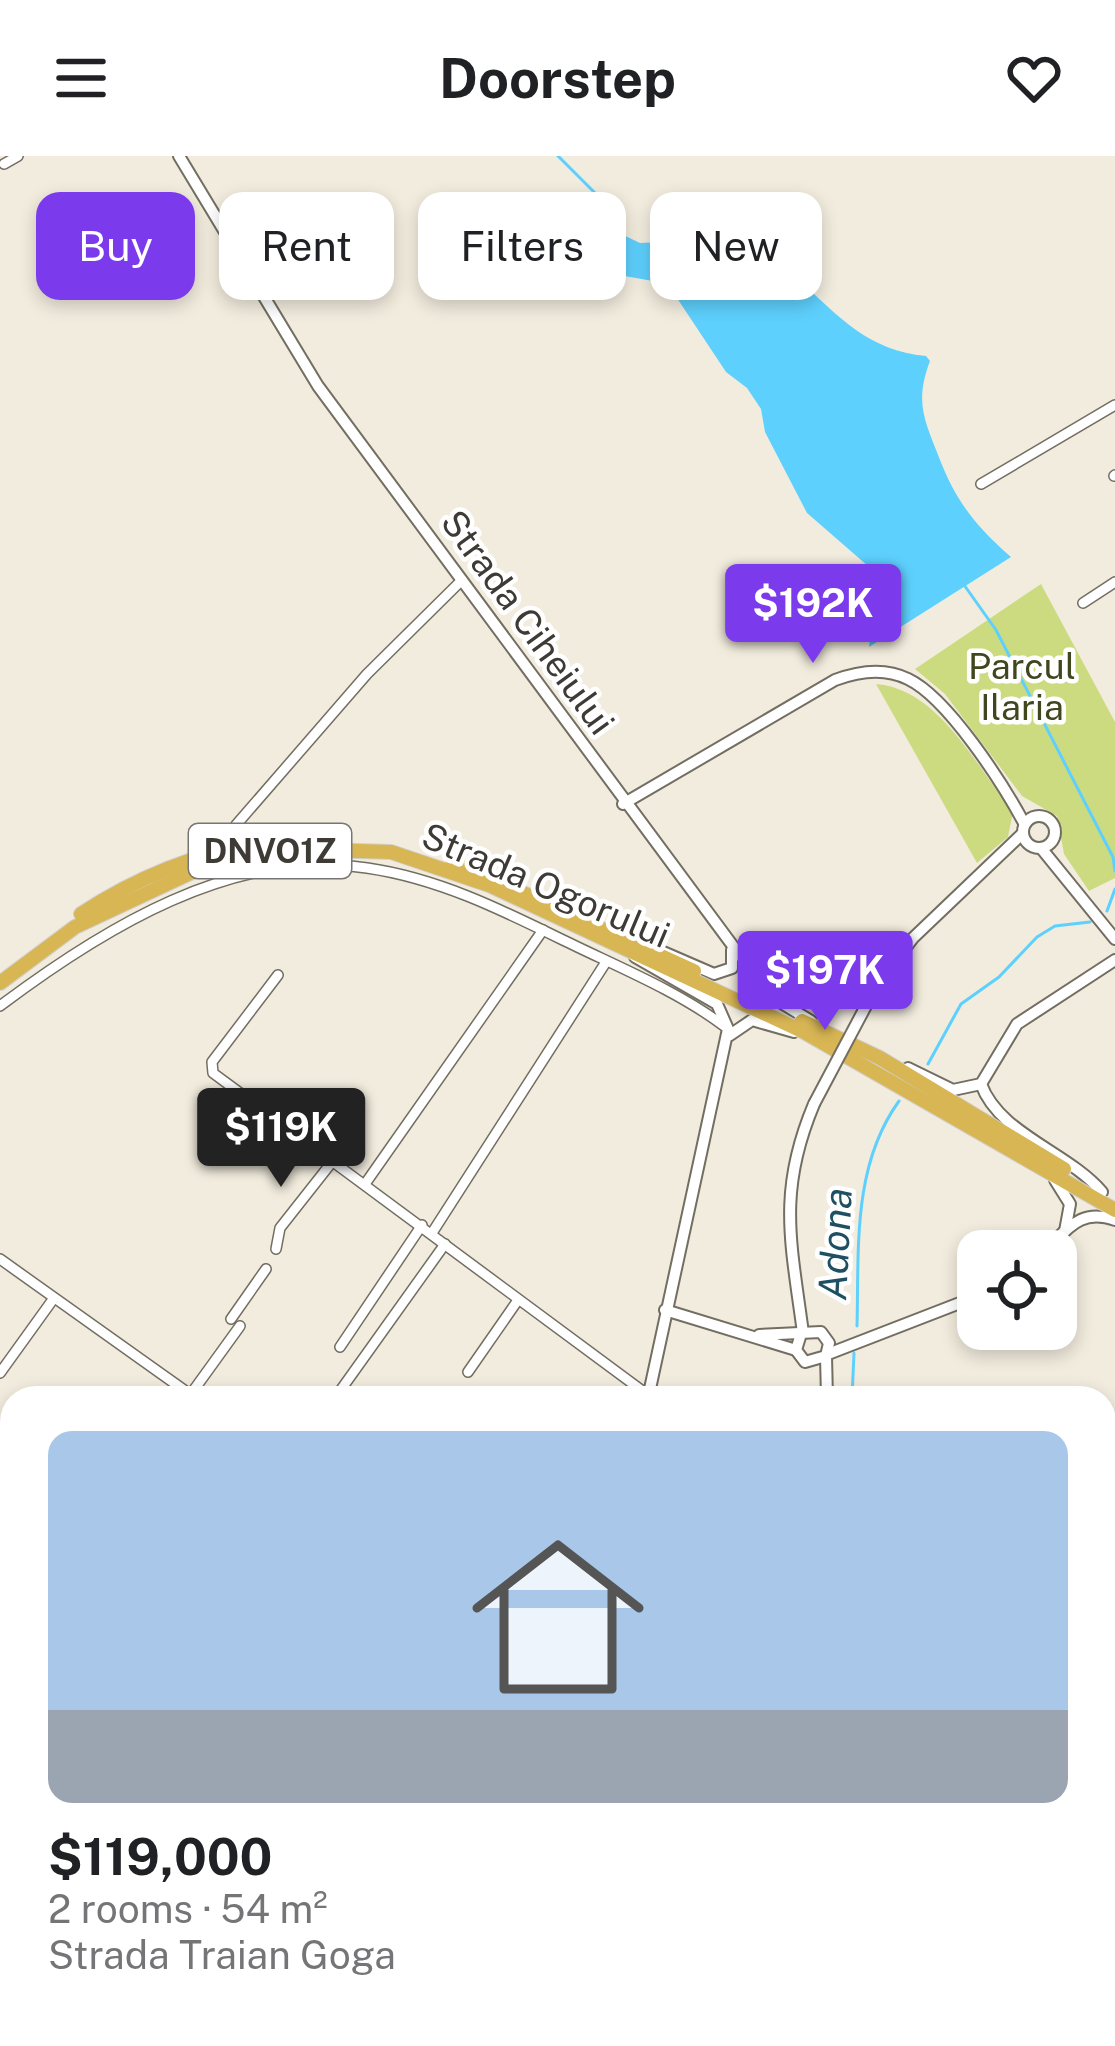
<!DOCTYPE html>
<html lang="en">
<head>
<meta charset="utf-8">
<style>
  :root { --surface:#fff; --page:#f2f2f2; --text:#202124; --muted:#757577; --line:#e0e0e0; --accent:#7c3aed }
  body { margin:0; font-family:"Public Sans",sans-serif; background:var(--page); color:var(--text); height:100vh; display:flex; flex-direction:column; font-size:45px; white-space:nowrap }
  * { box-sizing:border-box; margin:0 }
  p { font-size:39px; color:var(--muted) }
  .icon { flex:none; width:66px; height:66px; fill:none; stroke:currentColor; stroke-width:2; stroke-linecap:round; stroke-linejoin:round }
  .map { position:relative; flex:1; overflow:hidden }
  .sheet { position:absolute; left:0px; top:1230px; width:1116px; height:660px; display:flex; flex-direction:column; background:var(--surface); border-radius:36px 36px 0 0; box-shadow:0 6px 18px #0003 }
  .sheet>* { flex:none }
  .guide { position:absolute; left:36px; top:36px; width:1044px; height:108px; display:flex; gap:24px }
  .fabs { position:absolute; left:957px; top:1074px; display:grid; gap:24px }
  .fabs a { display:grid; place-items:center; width:120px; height:120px; border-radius:24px; background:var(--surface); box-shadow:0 6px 18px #0003; font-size:60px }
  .price { position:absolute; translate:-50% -102px; padding:0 27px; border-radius:12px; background:var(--accent); color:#fff; font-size:39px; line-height:78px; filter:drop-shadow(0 3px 6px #0008) }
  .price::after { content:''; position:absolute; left:50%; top:72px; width:36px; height:27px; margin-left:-18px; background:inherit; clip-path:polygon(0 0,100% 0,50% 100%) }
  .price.current { background:#222; color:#fff }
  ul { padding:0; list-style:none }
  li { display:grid; align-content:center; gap:24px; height:636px; padding:0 48px }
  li+li { border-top:3px solid var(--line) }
  li span { display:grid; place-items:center; height:372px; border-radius:24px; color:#555 }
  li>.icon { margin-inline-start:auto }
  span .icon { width:216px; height:216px; fill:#fffc; stroke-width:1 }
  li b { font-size:51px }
  .chip { padding:0 42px; border-radius:24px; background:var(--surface); box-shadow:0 6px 18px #0003; font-size:42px; line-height:108px }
  .chip.current { background:var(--accent); color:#fff }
  header { display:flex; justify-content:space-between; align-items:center; height:156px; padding:0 48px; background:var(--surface); font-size:54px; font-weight:700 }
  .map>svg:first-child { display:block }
</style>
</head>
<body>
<header><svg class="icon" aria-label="menu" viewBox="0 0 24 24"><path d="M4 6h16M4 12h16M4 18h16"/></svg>Doorstep<svg class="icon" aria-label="heart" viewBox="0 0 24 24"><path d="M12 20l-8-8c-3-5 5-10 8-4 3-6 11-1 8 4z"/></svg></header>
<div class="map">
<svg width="1115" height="1890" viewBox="0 0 1115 1890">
  <rect width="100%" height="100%" fill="#f2ecde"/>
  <!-- green -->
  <g fill="#cddb80">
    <polygon points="1041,428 1115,566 1115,722 1089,735 1064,698 1057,660 1022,640 945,538 915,513"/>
    <path d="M876,528C939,533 976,610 1013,656L1008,681L977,707Z"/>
    <polygon points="12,1821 12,1878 42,1878 31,1890 0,1890 0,1833"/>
  </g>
  <!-- water -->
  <path fill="#5ed0fd" d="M590,63L640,87L699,84L731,97L750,79L777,86L799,114L798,123C839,161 869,195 926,200L930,205C914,247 925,265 940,304C957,347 976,370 1011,401L869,491L876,439L868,410L807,357L765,276L761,253L747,232L726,216L673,136L653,125L590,114L548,84L549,71Z"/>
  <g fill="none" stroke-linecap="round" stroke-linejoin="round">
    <!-- stream -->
    <g stroke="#5ed0fd" stroke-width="3">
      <polyline points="558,0 599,41 603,69"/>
      <polyline points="962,426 996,474 1113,701 1115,715"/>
      <polyline points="1107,755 1115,733"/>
      <polyline points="928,908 961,848 999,821 1037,781 1055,770 1090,766"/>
      <path d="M857,1170C859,1093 852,1010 899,945"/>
      <polyline points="852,1242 854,1197"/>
    </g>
    <defs>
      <g id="minor">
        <polyline points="4,8 18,0"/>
        <polyline points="1114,320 1115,319"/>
        <polyline points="981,328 1115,249"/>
        <polyline points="1083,447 1115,426"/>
        <polyline points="230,692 236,669 367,518 462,424"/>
        <polyline points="278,819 212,906 213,917 648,1239"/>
        <path d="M0,850C101,774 234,691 367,712C437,722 500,753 563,784C616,810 678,835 724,870"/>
        <polyline points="365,1028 543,774"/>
        <polyline points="432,1077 606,806"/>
        <polyline points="276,1093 280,1072 332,1006"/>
        <polyline points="0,1103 191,1239"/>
        <polyline points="231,1163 266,1113"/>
        <polyline points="340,1191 422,1069"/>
        <polyline points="468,1216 518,1144"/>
        <polyline points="0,1217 54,1142"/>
        <polyline points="188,1242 240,1170"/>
        <polyline points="335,1242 445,1088"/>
        <polyline points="0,1329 12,1337"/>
        <polyline points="1104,1373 1115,1368"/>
        <polyline points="1104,1444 1115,1439"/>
        <polyline points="1104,1482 1115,1505"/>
        <polyline points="0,1519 12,1494"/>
        <polyline points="0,1560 12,1565"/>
        <polyline points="1104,1639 1115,1633"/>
        <polyline points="0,1709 12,1715"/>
        <polyline points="1104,1715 1115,1710"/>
        <polyline points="1104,1823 1115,1796"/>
        <polyline points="217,1878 230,1890"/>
        <polyline points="796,1878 829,1890"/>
        <polyline points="1040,1879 1067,1890"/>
        <polyline points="313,1890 317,1878"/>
        <polyline points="389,1890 399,1878"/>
        <polyline points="848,1890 852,1878"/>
      </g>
      <g id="tertiary">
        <polyline points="179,0 318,230 770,840 811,865"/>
        <path d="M623,648L835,524C859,515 884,511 908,523C948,542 1003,628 1024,667"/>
        <circle cx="1039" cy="676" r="16"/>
        <polyline points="1041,692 1115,783"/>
        <polyline points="617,776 714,818 732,812 732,794"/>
        <polyline points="635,801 717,848 728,873 648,1242"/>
        <polyline points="877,829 913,782 1022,678"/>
        <polyline points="730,879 752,864 794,876"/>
        <polyline points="908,912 953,934 981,928 1017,868 1115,804"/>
        <path d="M981,928C999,978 1068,996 1102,1036"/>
        <polyline points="1055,1024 1070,1048 1065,1075"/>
        <path d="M1044,1095C1068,1073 1080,1052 1115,1064"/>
        <polyline points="665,1154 796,1194"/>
        <path d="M803,1177C791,1086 777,1036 814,948"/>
        <polyline points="759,1179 821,1176 829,1187 826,1200 805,1206 796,1194 800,1181"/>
        <polyline points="828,1198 978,1140"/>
        <polyline points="826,1200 827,1242"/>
        <polyline points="1104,1863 1115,1867"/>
        <polyline points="451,1890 464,1878"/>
      </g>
      <g id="primary">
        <polyline points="0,1644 12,1649"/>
        <polyline points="614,1878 647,1890"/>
      </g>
      <g id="trunk">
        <polyline points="453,705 694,815"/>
        <path d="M81,758C158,708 245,680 337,683"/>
        <polyline points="0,827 75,771 201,712 292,693 391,696 489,729 804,876 1115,1054"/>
        <polyline points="802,865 880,902 1064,1013"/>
      </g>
    </defs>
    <!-- minor casing -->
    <use href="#minor" stroke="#736e62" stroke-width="12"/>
    <!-- tertiary casing -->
    <use href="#tertiary" stroke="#736e62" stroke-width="14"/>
    <!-- primary casing -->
    <use href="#primary" stroke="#d1d0cf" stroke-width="16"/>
    <!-- trunk casing -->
    <use href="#trunk" stroke="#d1d0cf" stroke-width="16"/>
    <!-- minor -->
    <use href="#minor" stroke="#fff" stroke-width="9"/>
    <!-- tertiary -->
    <use href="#tertiary" stroke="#fff" stroke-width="10"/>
    <!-- primary -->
    <use href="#primary" stroke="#e2c87f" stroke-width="14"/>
    <!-- trunk -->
    <use href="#trunk" stroke="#d8b654" stroke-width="14"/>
    <!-- tram -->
    <g stroke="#78746c" stroke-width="3">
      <polyline points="0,1638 12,1643"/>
      <polyline points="647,1878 679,1890"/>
    </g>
    <defs>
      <polyline id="tertiary-bridge" points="814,948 877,829"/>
    </defs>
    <!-- tertiary-bridge casing -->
    <use href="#tertiary-bridge" stroke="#736e62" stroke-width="14" stroke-linecap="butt"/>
    <!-- tertiary-bridge -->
    <use href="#tertiary-bridge" stroke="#fff" stroke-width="10"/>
  </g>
  <g text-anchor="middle" stroke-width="9" stroke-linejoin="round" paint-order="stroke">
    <!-- shield labels -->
    <rect fill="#fff" stroke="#787672" stroke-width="3" x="189" y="668" width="162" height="54" rx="9"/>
    <g font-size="33" font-weight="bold" fill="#3e3b36">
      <text x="270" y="707">DNVO1Z</text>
    </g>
    <!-- street labels -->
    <g font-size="36" fill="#3e3b36" stroke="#fff">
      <text transform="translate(528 466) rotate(54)" y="13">Strada Ciheiului</text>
      <text transform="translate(546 729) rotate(23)" y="13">Strada Ogorului</text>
    </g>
    <!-- park labels -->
    <g font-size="36" fill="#40461e" stroke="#fff">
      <text x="1022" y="523">Parcul<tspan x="1022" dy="41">Ilaria</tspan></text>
    </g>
    <!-- water labels -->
    <g font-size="39" font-style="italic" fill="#1f4f62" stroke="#fff">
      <text transform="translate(835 1088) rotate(-87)" y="14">Adona</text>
    </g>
  </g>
</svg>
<div class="fabs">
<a><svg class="icon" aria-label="locate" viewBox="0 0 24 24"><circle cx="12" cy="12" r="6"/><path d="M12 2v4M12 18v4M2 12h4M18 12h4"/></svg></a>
</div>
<b class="price" style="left:813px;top:510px">$192K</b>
<b class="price" style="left:825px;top:877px">$197K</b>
<b class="price current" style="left:281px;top:1034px">$119K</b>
<div class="guide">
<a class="chip current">Buy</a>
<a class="chip">Rent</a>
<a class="chip">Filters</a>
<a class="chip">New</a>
</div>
<section class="sheet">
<ul>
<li><span style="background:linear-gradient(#a9c7e8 75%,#9aa5b1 0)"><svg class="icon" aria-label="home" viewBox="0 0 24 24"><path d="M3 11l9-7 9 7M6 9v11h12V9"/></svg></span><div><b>$119,000</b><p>2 rooms · 54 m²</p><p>Strada Traian Goga</p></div></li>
</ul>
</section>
</div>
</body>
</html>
